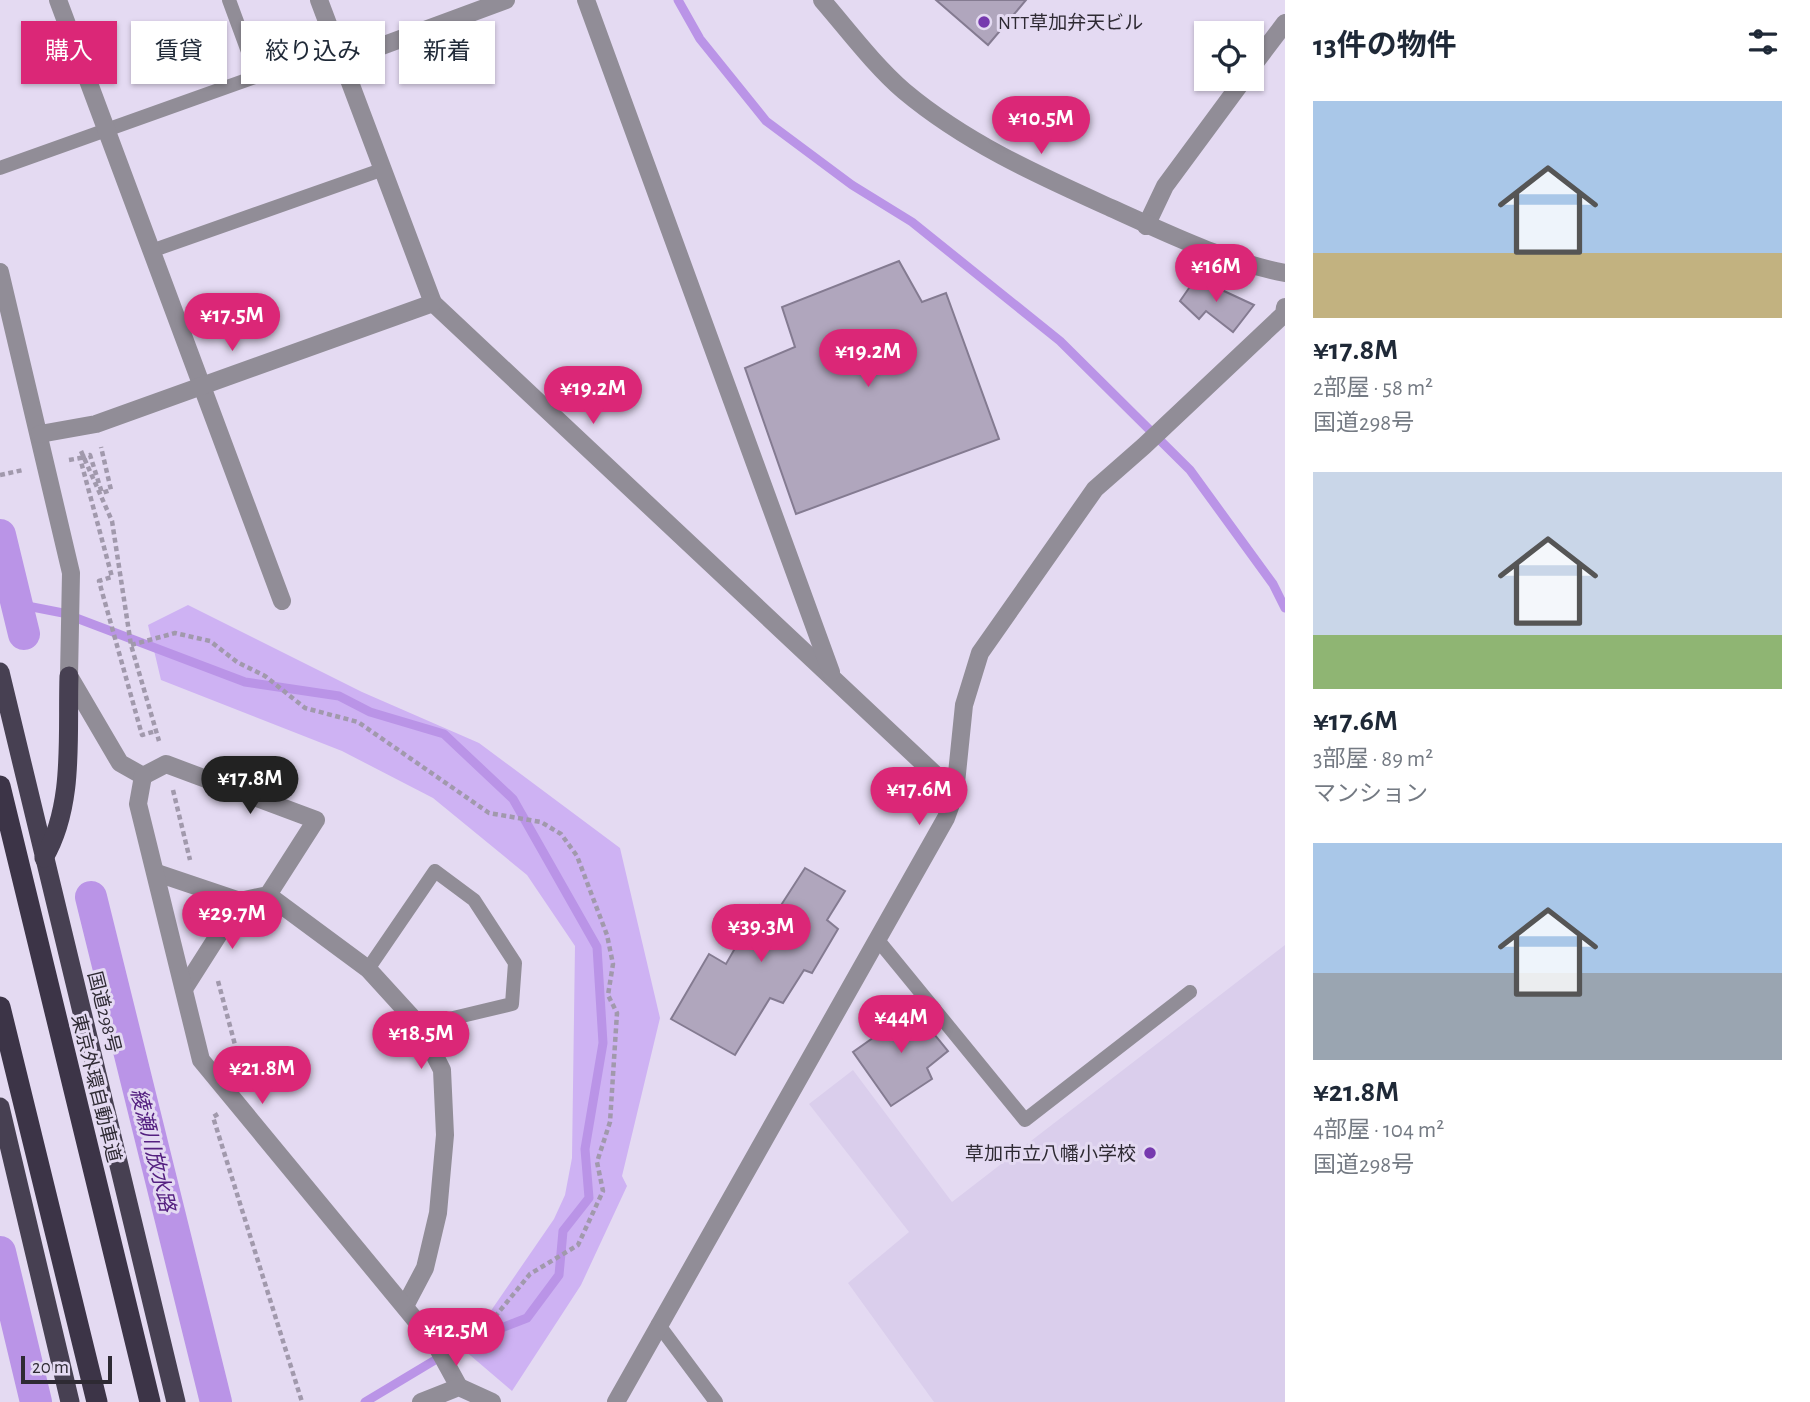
<!DOCTYPE html>
<html lang="ja">
<head>
<meta charset="utf-8">
<style>
  :root { --surface:#fff; --page:#f2f2f3; --text:#1f2937; --muted:#747a83; --accent:#db2777 }
  body { margin:0; font-family:"Alegreya Sans","Noto Sans JP",sans-serif; background:var(--page); color:var(--text); height:100vh; display:flex; flex-direction:column; font-size:26px; white-space:nowrap }
  * { box-sizing:border-box; margin:0 }
  p { font-size:23px; color:var(--muted) }
  .icon { flex:none; width:38px; height:38px; fill:none; stroke:currentColor; stroke-width:2; stroke-linecap:round; stroke-linejoin:round }
  .map { position:relative; flex:1; overflow:hidden }
  .sheet { display:flex; flex-direction:column; background:var(--surface); width:525px }
  .sheet>* { flex:none }
  .top-card { position:absolute; left:21px; top:21px; width:665px; height:63px; display:flex; gap:14px }
  .buttons { position:absolute; left:1194px; top:21px; display:grid; gap:14px }
  .buttons a { display:grid; place-items:center; width:70px; height:70px; border-radius:0px; background:var(--surface); box-shadow:0 2px 5px #0004; font-size:35px }
  .scale { position:absolute; left:21px; bottom:18px; width:91px; box-sizing:border-box; padding-left:7px; border:4px solid #2e2a33; border-top:0; font-size:19px; line-height:24px; white-space:nowrap; color:#2e2a33; -webkit-text-stroke:5px #e4daf2; paint-order:stroke }
  .price { position:absolute; translate:-50% -60px; padding:0 16px; border-radius:24px; background:var(--accent); color:#fff; font-size:23px; line-height:46px; filter:drop-shadow(0 2px 4px #0008) }
  .price::after { content:''; position:absolute; left:50%; top:42px; width:21px; height:16px; margin-left:-10px; background:inherit; clip-path:polygon(0 0,100% 0,50% 100%) }
  .price.current { background:#222; color:#fff }
  ul { padding:0; list-style:none }
  li { display:grid; align-content:center; gap:14px; height:371px; padding:0 28px }
  li span { display:grid; place-items:center; height:217px; border-radius:0px; color:#555 }
  li>.icon { margin-inline-start:auto }
  span .icon { width:126px; height:126px; fill:#fffc; stroke-width:1 }
  li b { font-size:30px }
  h2 { display:flex; justify-content:space-between; align-items:center; height:84px; padding:0 28px; font-size:30px }
  .chip { padding:0 24px; border-radius:0px; background:var(--surface); box-shadow:0 2px 5px #0004; font-size:24px; line-height:63px }
  .chip.current { background:var(--accent); color:#fff }
  main { display:flex; flex:1; min-height:0 }
  .map>svg:first-child { display:block }
</style>
</head>
<body>
<main>
<div class="map">
<svg width="1285" height="1402" viewBox="0 0 1285 1402">
  <rect width="100%" height="100%" fill="#e4daf2"/>
  <!-- built -->
  <polygon fill="#daceec" points="1285,945 1285,1402 934,1402 848,1283 909,1232 809,1104 853,1070 952,1202"/>
  <!-- green -->
  <polygon fill="#ceb2f3" points="188,605 362,692 479,743 620,848 660,1018 622,1176 627,1186 581,1285 512,1391 464,1350 554,1219 565,1195 572,1158 575,946 527,875 433,798 342,751 161,680 148,625"/>
  <g fill="none" stroke-linecap="round" stroke-linejoin="round">
    <!-- stream -->
    <g stroke="#ba94e7" stroke-width="9">
      <polyline points="678,0 700,39 766,121 852,185 912,222 1060,341 1190,470 1273,584 1285,608"/>
      <polyline points="17,604 63,613 245,682 339,696 370,712 444,734 513,799 597,947 603,1043 585,1149 589,1198 563,1231 559,1275 527,1318 465,1342 365,1402"/>
    </g>
    <!-- canal -->
    <g stroke="#ba94e7" stroke-width="32">
      <polyline points="0,535 24,634"/>
      <polyline points="91,897 216,1402"/>
      <polyline points="0,1252 36,1402"/>
    </g>
  </g>
  <!-- building -->
  <g fill="#b0a6bd" stroke="#847b91" stroke-width="2">
    <polygon points="936,0 1026,0 988,45"/>
    <polygon points="899,261 922,302 946,293 999,439 796,514 745,368 795,347 782,307"/>
    <polygon points="1196,278 1254,305 1233,332 1206,311 1199,319 1180,301"/>
    <polygon points="805,868 845,891 827,920 838,929 812,973 804,970 783,1003 770,998 735,1055 671,1019 709,954 726,964 760,905 776,913"/>
    <polygon points="908,1002 948,1051 927,1068 932,1079 891,1106 853,1052 894,1023 888,1016"/>
  </g>
  <g fill="none" stroke-linecap="round" stroke-linejoin="round">
    <!-- path -->
    <g stroke="#a199ac" stroke-width="4.5" stroke-dasharray="5 3.5" stroke-linecap="butt">
      <polyline points="81,451 112,521 131,645 159,741"/>
      <polyline points="81,458 90,455 102,493 111,490 101,447"/>
      <polyline points="69,460 80,458 112,577 99,581 142,735 156,731"/>
      <polyline points="0,475 23,470"/>
      <polyline points="131,645 175,633 210,641 237,662 265,676 305,708 358,722 489,813 541,822 561,834 577,856 607,935 613,964 608,995 617,1013 610,1122 597,1162 603,1191 578,1245 530,1274 466,1352"/>
      <polyline points="173,790 190,860"/>
      <polyline points="218,981 242,1071"/>
      <polyline points="218,1114 213,1117 302,1402"/>
    </g>
    <!-- service -->
    <g stroke="#918d97" stroke-width="14">
      <polyline points="229,0 257,76"/>
      <polyline points="0,168 336,48"/>
      <polyline points="151,251 381,170"/>
      <polyline points="877,939 1025,1120 1190,992"/>
      <polyline points="368,969 435,871 474,900 515,963 512,1004 420,1026"/>
      <polyline points="658,1324 716,1402"/>
    </g>
    <!-- minor -->
    <g stroke="#918d97" stroke-width="18">
      <polyline points="58,0 282,601"/>
      <polyline points="319,0 433,303 955,793"/>
      <polyline points="586,0 831,672"/>
      <polyline points="341,61 506,0"/>
      <polyline points="1251,68 1285,23"/>
      <polyline points="1146,226 1165,186 1244,79"/>
      <polyline points="0,272 71,573 69,676 120,763 143,776 166,764 316,820 268,895 240,901 184,989"/>
      <polyline points="40,434 96,424 433,303"/>
      <polyline points="157,873 240,901"/>
      <polyline points="268,895 368,969 420,1026 442,1070 445,1135 438,1213 425,1268 405,1306"/>
      <polyline points="616,1402 946,818 955,793 964,705 980,653 1095,489 1144,446 1284,314 1285,307"/>
    </g>
    <!-- tertiary -->
    <g stroke="#918d97" stroke-width="18">
      <path d="M822,0C848,30 874,65 904,91C966,143 1038,175 1111,208C1171,235 1221,260 1285,273"/>
      <polyline points="143,776 138,804 201,1060 436,1345 459,1387"/>
      <polyline points="421,1402 459,1387 492,1402"/>
    </g>
    <!-- trunk -->
    <g stroke="#474052" stroke-width="19">
      <polyline points="0,672 176,1402"/>
      <path d="M44,858C75,805 67,736 69,676"/>
      <polyline points="0,1107 70,1402"/>
    </g>
    <!-- motorway -->
    <g stroke="#3c3447" stroke-width="21">
      <polyline points="0,786 150,1402"/>
      <polyline points="0,1007 97,1402"/>
    </g>
  </g>
  <!-- markers -->
  <g fill="#7639ae" stroke="#e4daf2" stroke-width="2.5">
    <circle cx="984" cy="22" r="7"/>
    <circle cx="1150" cy="1153" r="7"/>
  </g>
  <g text-anchor="middle" stroke-width="6" stroke-linejoin="round" paint-order="stroke">
    <!-- poi labels -->
    <g font-size="19" fill="#2e2a33" stroke="#e4daf2" text-anchor="start">
      <text x="998" y="29">NTT草加弁天ビル</text>
      <text x="1136" y="1160" text-anchor="end">草加市立八幡小学校</text>
    </g>
    <!-- street labels -->
    <g font-size="19" fill="#2e2a33" stroke="#e4daf2">
      <text transform="translate(105 1012) rotate(76)" y="7">国道298号</text>
      <text transform="translate(97 1088) rotate(76)" y="7">東京外環自動車道</text>
    </g>
    <!-- water labels -->
    <g font-size="21" font-style="italic" fill="#542080" stroke="#e4daf2">
      <text transform="translate(153 1150) rotate(76)" y="7">綾瀬川放水路</text>
    </g>
  </g>
</svg>
<div class="buttons">
<a><svg class="icon" aria-label="locate" viewBox="0 0 24 24"><circle cx="12" cy="12" r="6"/><path d="M12 2v4M12 18v4M2 12h4M18 12h4"/></svg></a>
</div>
<div class="scale">20 m</div>
<b class="price" style="left:1041px;top:156px">¥10.5M</b>
<b class="price" style="left:1216px;top:304px">¥16M</b>
<b class="price" style="left:232px;top:353px">¥17.5M</b>
<b class="price" style="left:868px;top:389px">¥19.2M</b>
<b class="price" style="left:593px;top:426px">¥19.2M</b>
<b class="price current" style="left:250px;top:816px">¥17.8M</b>
<b class="price" style="left:919px;top:827px">¥17.6M</b>
<b class="price" style="left:232px;top:951px">¥29.7M</b>
<b class="price" style="left:761px;top:964px">¥39.3M</b>
<b class="price" style="left:901px;top:1055px">¥44M</b>
<b class="price" style="left:421px;top:1071px">¥18.5M</b>
<b class="price" style="left:262px;top:1106px">¥21.8M</b>
<b class="price" style="left:456px;top:1368px">¥12.5M</b>
<div class="top-card">
<a class="chip current">購入</a>
<a class="chip">賃貸</a>
<a class="chip">絞り込み</a>
<a class="chip">新着</a>
</div>
</div>
<section class="sheet">
<h2>13件の物件<svg class="icon" aria-label="filters" viewBox="0 0 24 24"><path d="M4 7h16M4 17h16"/><circle cx="9" cy="7" r="2"/><circle cx="15" cy="17" r="2"/></svg></h2>
<ul>
<li><span style="background:linear-gradient(#a9c7e8 70%,#c2b280 0)"><svg class="icon" aria-label="home" viewBox="0 0 24 24"><path d="M3 11l9-7 9 7M6 9v11h12V9"/></svg></span><div><b>¥17.8M</b><p>2部屋 · 58 m²</p><p>国道298号</p></div></li>
<li><span style="background:linear-gradient(#c9d6e8 75%,#8fb573 0)"><svg class="icon" aria-label="home" viewBox="0 0 24 24"><path d="M3 11l9-7 9 7M6 9v11h12V9"/></svg></span><div><b>¥17.6M</b><p>3部屋 · 89 m²</p><p>マンション</p></div></li>
<li><span style="background:linear-gradient(#a9c7e8 60%,#9aa5b1 0)"><svg class="icon" aria-label="home" viewBox="0 0 24 24"><path d="M3 11l9-7 9 7M6 9v11h12V9"/></svg></span><div><b>¥21.8M</b><p>4部屋 · 104 m²</p><p>国道298号</p></div></li>
</ul>
</section>
</main>
</body>
</html>
